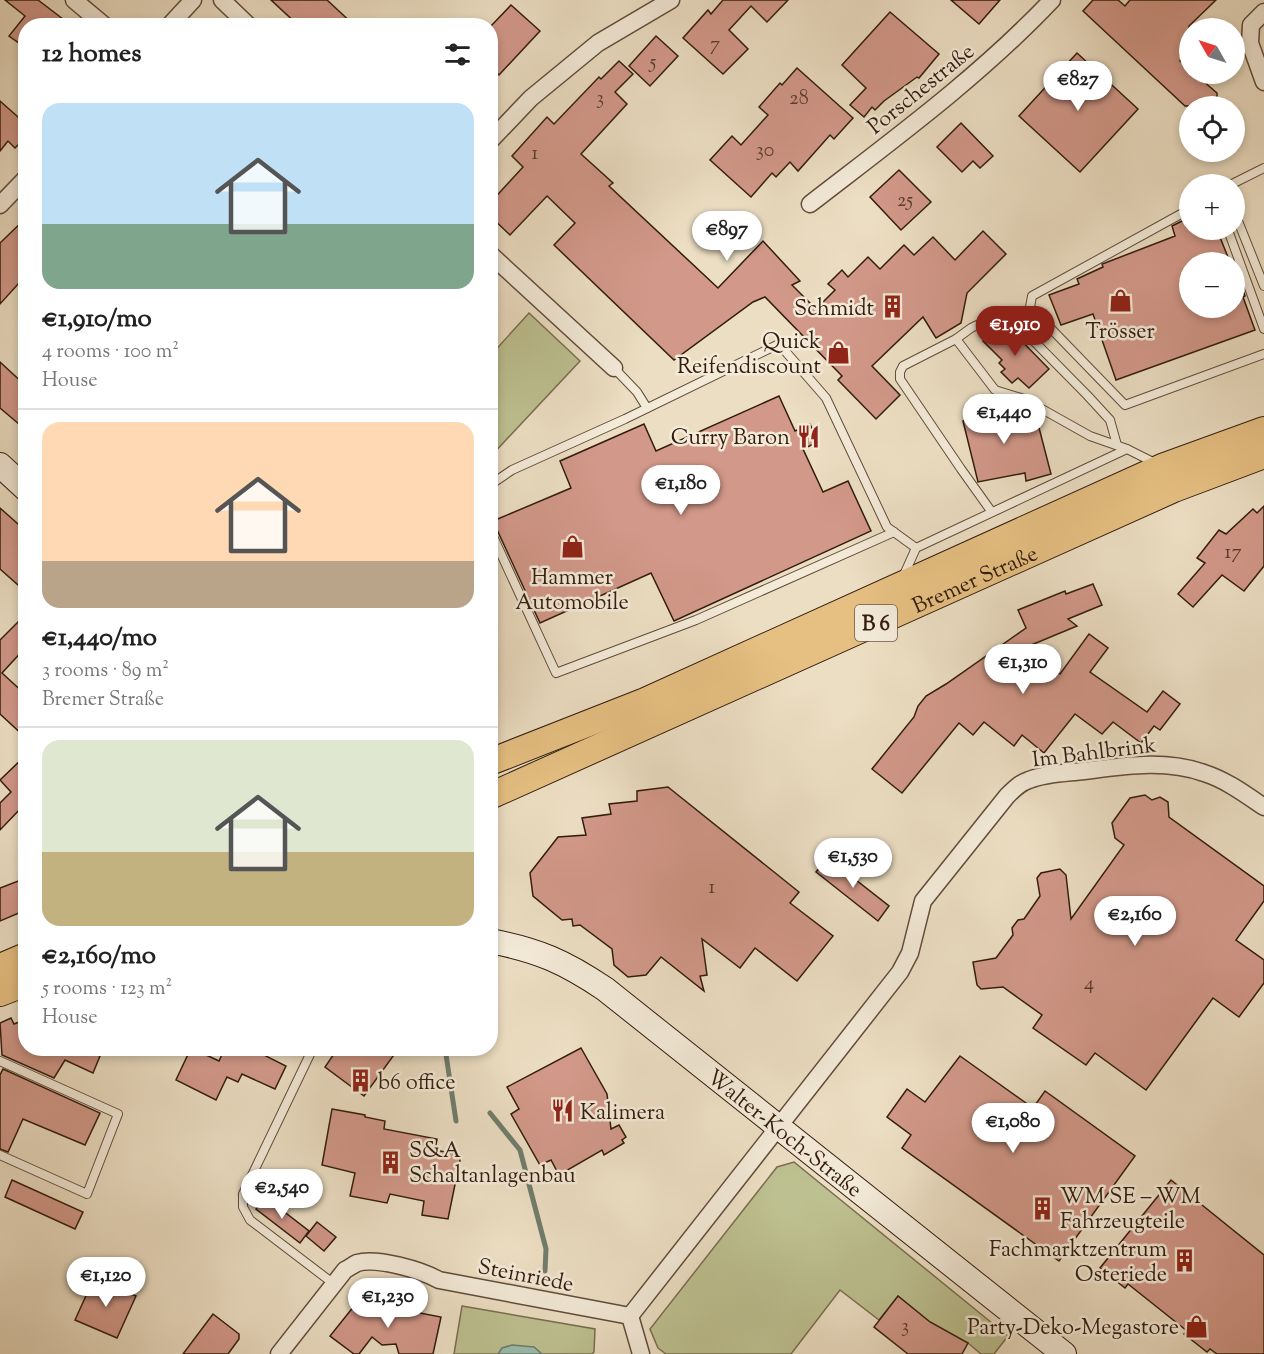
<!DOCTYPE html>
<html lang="en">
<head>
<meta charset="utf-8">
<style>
  :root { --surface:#fff; --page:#f6f6f6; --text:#222; --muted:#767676; --line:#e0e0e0; --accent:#8f2418 }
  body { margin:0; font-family:"Sorts Mill Goudy",serif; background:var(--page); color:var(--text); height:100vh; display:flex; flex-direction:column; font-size:22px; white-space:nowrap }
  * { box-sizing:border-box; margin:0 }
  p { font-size:20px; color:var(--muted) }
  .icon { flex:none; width:33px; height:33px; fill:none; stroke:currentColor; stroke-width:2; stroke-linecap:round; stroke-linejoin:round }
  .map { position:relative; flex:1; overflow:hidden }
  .side { position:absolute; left:18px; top:18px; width:480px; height:1038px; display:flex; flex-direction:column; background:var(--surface); border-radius:24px; box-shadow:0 3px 9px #0003 }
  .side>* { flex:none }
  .needle { width:39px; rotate:309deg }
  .controls { position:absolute; left:1179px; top:18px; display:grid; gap:12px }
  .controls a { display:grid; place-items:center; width:66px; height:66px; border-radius:50%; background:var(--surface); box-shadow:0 3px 9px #0003; font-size:30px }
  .price { position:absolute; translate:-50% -51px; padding:0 14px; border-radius:21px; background:#fff; color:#222; font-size:20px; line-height:39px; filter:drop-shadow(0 2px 3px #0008) }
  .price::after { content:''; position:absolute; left:50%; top:36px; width:18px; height:14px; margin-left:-9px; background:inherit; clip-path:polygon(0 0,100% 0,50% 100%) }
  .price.active { background:var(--accent); color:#fff }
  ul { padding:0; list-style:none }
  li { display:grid; align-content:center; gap:12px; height:318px; padding:0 24px }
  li+li { border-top:2px solid var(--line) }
  li span { display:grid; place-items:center; height:186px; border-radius:18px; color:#555 }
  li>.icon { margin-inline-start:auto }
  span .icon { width:108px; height:108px; fill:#fffc; stroke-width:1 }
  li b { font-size:26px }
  h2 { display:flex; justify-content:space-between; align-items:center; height:72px; padding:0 24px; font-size:26px }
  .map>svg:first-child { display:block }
</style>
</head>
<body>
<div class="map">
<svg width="1264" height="1354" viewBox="0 0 1264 1354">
  <rect width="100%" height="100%" fill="#ecdec3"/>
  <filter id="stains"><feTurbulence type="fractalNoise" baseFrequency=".00333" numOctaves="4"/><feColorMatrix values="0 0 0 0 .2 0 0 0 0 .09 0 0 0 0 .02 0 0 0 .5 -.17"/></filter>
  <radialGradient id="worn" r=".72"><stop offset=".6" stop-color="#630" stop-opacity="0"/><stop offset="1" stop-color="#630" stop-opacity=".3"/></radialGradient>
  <!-- green -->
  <g fill="#bdc090" stroke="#786e4f" stroke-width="1.5">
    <polygon points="529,313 580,361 491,456 491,355"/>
    <polygon points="794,1162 1008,1336 994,1354 981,1354 968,1343 930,1322 898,1296 879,1320 840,1290 791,1354 666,1354 658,1348 650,1329 777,1167"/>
    <polygon points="462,1306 595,1329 594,1352 592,1354 454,1354"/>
  </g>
  <!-- water -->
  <polygon fill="#9abdad" stroke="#707d6d" stroke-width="1.5" points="512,1345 534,1347 542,1354 498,1354 502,1348"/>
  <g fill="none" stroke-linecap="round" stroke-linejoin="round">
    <!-- stream -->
    <g stroke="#707d6d" stroke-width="5">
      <polyline points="445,1048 456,1121"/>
      <polyline points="490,1113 520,1150 546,1249 545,1271"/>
    </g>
  </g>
  <!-- building -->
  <g fill="#d29889" stroke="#321c0e" stroke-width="1.5">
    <polygon points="5,0 38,0 72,26 26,26 26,48 9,36 25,16"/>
    <polygon points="271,0 327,0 355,26 299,26"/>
    <polygon points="723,0 788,0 767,22 751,6 729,30 748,49 723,74 683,38 708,10 711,14"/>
    <polygon points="951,0 1000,0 979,24"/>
    <polygon points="1093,0 1118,0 1125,6 1130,0 1216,0 1189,26 1190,50 1180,61 1190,69 1190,74 1195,74 1217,93 1217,106 1185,106 1083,11"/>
    <polygon points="511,5 540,31 499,75 490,66 490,27"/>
    <polygon points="890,12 939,54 919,78 917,77 884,101 875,110 872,107 864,117 850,105 866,88 842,65"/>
    <polygon points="656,36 678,56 650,86 629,66"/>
    <polygon points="1077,53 1138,109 1080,172 1019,116"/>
    <polygon points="619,61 633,74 615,92 627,104 581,154 613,183 609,186 718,288 763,241 800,281 792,285 816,309 835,290 828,284 842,270 848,277 868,257 880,269 904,245 914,255 933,237 955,260 983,231 1006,254 967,293 961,323 936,338 923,317 872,366 900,395 876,419 838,380 842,376 765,297 753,302 674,360 554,245 575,223 547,196 510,235 490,216 490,203 523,167 512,156 547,117 554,124 599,77 601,79"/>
    <polygon points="797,68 853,118 834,139 830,135 798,171 790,162 776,177 772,173 751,197 710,160 732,136 741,145 768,115 759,107 780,83 782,85"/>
    <polygon points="0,101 26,124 26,137 15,148 8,141 0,151"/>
    <polygon points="961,123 993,156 980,168 973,161 962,172 937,147"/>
    <polygon points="899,170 931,202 901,230 870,197"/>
    <polygon points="1190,217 1190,230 1217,230 1230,262 1190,262 1190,308 1234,308 1234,278 1238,277 1245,296 1243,297 1255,330 1116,380 1093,314 1061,325 1049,295 1079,284 1077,279 1103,267 1102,264 1105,263 1175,236 1172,226"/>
    <polygon points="26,218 26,289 19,283 0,304 0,243"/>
    <polygon points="1003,322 1049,369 1029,388 1018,378 1012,383 1001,372 1005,369 999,363 1002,360 983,341"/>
    <polygon points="0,362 26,386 26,430 0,408"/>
    <polygon points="779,396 795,431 810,424 818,442 803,449 823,492 848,481 871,531 674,621 651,573 540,623 493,521 571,488 560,461 644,424 656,451"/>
    <polygon points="998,398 1005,430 1037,420 1051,474 1026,481 1025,473 978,482 963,421 970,419 967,406"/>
    <polygon points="1264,506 1264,566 1244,591 1222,575 1193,607 1178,594 1205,563 1197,558 1219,530 1226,534 1253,509 1257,513"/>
    <polygon points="0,508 26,531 26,592 0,569"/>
    <polygon points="1093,584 1102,605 1068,619 1077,626 1024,648 1060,674 1089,634 1108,648 1090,672 1147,712 1163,691 1180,704 1160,730 1154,726 1141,743 1113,722 1102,734 1075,714 1044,753 1022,735 1014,746 984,722 973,735 959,723 902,793 872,769 914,717 918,706 926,696 946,684 1026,628 1018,610 1065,591 1066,594"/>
    <polygon points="26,614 26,647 2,673 26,695 26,738 0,714 0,640"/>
    <polygon points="26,755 26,806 24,805 0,830 0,803 11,792 0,780"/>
    <polygon points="668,787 799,892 790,903 833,936 797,981 755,948 740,968 702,939 707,975 700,976 704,991 661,957 646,975 628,977 614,965 612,949 580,925 573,926 572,919 562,920 533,896 530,873 558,837 586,835 582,818 611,814 609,804 637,801 637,791"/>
    <polygon points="1145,795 1152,800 1160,797 1168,802 1169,817 1264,886 1264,901 1236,940 1264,960 1264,983 1239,1017 1213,998 1146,1090 1095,1053 1086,1065 1033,1028 1042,1015 1003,987 981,989 977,985 973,962 996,958 1013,935 1012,928 1018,920 1024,919 1040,896 1037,878 1041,873 1060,869 1066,875 1071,919 1124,845 1115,838 1112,823 1130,798"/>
    <polygon points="828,858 889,906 878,921 816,872"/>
    <polygon points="26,878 26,910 0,921 0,888"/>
    <polygon points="11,1018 14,1024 19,1022 26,1034 26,1048 84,1048 100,1056 93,1073 65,1060 54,1078 2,1055 0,1023"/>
    <polygon points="191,1048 219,1061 225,1048 250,1048 286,1066 275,1089 242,1074 238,1082 227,1077 216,1100 176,1080"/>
    <polygon points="338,1048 399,1048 364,1096 325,1067"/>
    <polygon points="581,1048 607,1094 611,1129 619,1125 626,1137 622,1140 624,1143 604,1155 602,1150 559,1175 551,1160 540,1165 511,1114 519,1109 507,1087"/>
    <polygon points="960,1056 1033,1108 1045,1091 1135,1156 1059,1261 902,1148 911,1135 887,1117 907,1089 925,1102"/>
    <polygon points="3,1069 100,1113 85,1145 23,1119 8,1152 0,1149 0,1075"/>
    <polygon points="332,1109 365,1115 365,1117 385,1121 384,1129 437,1139 435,1150 461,1155 448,1219 422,1215 424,1201 390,1194 387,1203 350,1196 355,1173 322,1165"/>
    <polygon points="12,1180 83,1212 75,1229 5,1197"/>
    <polygon points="1171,1180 1264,1255 1264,1354 1217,1354 1210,1349 1207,1352 1184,1334 1187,1331 1128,1284 1125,1288 1100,1268"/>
    <polygon points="265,1197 309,1231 300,1243 256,1209"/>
    <polygon points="317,1222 336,1237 324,1251 306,1236"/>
    <polygon points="94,1278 136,1296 117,1338 75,1320"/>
    <polygon points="898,1296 930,1322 968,1343 962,1354 908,1354 874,1327"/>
    <polygon points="358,1301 441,1317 433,1354 399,1354 396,1344 382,1345 372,1337 359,1354 354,1354 330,1336"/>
    <polygon points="213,1314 239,1334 239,1339 228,1354 183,1354"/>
  </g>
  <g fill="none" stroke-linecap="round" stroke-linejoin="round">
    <defs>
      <g id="lane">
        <polyline points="1232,184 1264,168"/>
        <polyline points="1190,209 1032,296 1030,307 1125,405 1264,354"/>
        <polyline points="1234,211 1264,286"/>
        <polyline points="1228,230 1264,329"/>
        <polyline points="956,339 971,328 1002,313 1011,318 1087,395 1110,420 1117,445"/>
        <polyline points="614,368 637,392 647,408"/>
        <polyline points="490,485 512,470 625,419 779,344 826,398 887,527 916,548"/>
        <polyline points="991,511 961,469 900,379 900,372 903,366 956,339 995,390 1024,399 1090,436 1127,449"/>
        <polyline points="490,530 556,673 696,620 894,532"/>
        <polyline points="903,577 916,548 1127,449 1157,464"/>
        <polyline points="313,1048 243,1194 243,1207 250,1220 334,1284"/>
        <polyline points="0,1061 118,1114 87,1194 0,1155"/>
      </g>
      <g id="street">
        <polyline points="74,0 105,26"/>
        <polyline points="222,0 249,26"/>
        <polyline points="1264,12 1251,25 1250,43 1264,82"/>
        <polyline points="169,26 193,0"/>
        <polyline points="490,141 531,98 598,43 671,0"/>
        <path d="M810,204C894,139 979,77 1052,0"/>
        <polyline points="0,205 26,178"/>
        <polyline points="490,254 614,368"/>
        <polyline points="630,1316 641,1354"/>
        <path d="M279,1354L345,1270C349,1268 353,1265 357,1263C377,1257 421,1270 439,1280L630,1316L900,972L910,953L923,901L1007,796C1014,789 1020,783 1029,780C1046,773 1067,773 1084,771C1124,766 1165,759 1204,773C1226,780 1245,794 1264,807"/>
      </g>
      <g id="secondary">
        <polyline points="0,465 26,489"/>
        <path id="s1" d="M490,941C538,950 565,962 605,989L1064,1354"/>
      </g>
      <g id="primary">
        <polyline points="490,762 645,701 1162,467 1264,430"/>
        <path id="s2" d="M490,796L1174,489L1264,455"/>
        <polyline points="0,967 26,956"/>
        <polyline points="0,993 26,983"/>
      </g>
    </defs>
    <!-- lane casing -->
    <use href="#lane" stroke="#604c3b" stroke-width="10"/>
    <!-- street casing -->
    <use href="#street" stroke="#604c3b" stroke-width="19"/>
    <!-- secondary casing -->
    <use href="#secondary" stroke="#321c0e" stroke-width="26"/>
    <!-- primary casing -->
    <use href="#primary" stroke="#321c0e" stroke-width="28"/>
    <!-- lane -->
    <use href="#lane" stroke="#f3ead8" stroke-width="8"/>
    <!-- street -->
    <use href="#street" stroke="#f3ead8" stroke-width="16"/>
    <!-- secondary -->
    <use href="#secondary" stroke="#f3ead8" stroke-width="24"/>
    <!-- primary -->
    <use href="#primary" stroke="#e6bf82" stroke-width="26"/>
  </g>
  <!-- icons -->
  <defs>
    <symbol id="shop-bare" viewBox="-9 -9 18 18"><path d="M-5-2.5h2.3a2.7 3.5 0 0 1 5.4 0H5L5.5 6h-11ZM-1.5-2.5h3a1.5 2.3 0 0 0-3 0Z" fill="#8f2418" stroke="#f3ead8" stroke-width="2.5" paint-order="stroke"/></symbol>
    <symbol id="building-bare" viewBox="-9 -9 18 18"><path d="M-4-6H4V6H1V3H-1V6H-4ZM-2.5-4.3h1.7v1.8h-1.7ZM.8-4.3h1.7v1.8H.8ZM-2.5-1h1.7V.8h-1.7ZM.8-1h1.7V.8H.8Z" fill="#8f2418" stroke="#f3ead8" stroke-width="2.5" paint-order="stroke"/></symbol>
    <symbol id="restaurant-bare" viewBox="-9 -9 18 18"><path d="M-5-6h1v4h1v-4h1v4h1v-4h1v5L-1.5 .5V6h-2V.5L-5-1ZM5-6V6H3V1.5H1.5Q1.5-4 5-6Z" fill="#8f2418" stroke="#f3ead8" stroke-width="2.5" paint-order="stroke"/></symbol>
  </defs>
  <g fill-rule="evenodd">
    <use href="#shop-bare" x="1104" y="284" width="33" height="33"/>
    <use href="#building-bare" x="876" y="290" width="33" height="33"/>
    <use href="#shop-bare" x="822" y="336" width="33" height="33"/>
    <use href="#restaurant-bare" x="792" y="420" width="33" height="33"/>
    <use href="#shop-bare" x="556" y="530" width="33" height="33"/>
    <use href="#building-bare" x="344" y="1064" width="33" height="33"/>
    <use href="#restaurant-bare" x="546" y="1094" width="33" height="33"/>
    <use href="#building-bare" x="374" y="1146" width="33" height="33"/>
    <use href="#building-bare" x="1026" y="1192" width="33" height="33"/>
    <use href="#building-bare" x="1168" y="1244" width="33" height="33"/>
    <use href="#shop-bare" x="1180" y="1310" width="33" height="33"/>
  </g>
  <g text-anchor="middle" stroke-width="5" stroke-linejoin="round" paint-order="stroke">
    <!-- number labels -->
    <g font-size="20" fill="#5a3b2d">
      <text x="715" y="50">7</text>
      <text x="653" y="68">5</text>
      <text x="600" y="104">3</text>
      <text x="799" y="104">28</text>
      <text x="765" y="156">30</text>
      <text x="535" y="159">1</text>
      <text x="905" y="206">25</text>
      <text x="1233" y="558">17</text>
      <text x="712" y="893">1</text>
      <text x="1089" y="989">4</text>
      <text x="905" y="1332">3</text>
    </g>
    <!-- shield labels -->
    <rect fill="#f3ead8" stroke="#6c5a4b" stroke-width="1.5" x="855" y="605" width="42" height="36" rx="4.5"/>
    <g font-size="21" font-weight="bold" fill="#321c0e">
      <text x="876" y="630">B 6</text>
    </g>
    <!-- street labels -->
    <g font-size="22" fill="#321c0e" stroke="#f3ead8">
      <text transform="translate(920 88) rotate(-39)" y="8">Porschestraße</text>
      <text dy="8" stroke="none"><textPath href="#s2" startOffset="531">Bremer Straße</textPath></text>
      <text transform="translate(1094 751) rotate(-7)" y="8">Im Bahlbrink</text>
      <text dy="8" stroke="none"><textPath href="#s1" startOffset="356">Walter-Koch-Straße</textPath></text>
      <text transform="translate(526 1274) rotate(11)" y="8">Steinriede</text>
    </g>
    <!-- poi labels -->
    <g font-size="22" fill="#321c0e" stroke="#f3ead8" text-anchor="end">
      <text x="874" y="315">Schmidt</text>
      <text x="1120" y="338" text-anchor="middle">Trösser</text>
      <text x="821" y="348">Quick<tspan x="821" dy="25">Reifendiscount</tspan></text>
      <text x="790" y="444">Curry Baron</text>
      <text x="572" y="584" text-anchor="middle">Hammer<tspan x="572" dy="25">Automobile</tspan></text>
      <text x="378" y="1089" text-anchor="start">b6 office</text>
      <text x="580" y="1119" text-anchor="start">Kalimera</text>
      <text x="409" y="1157" text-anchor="start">S&amp;A<tspan x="409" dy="25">Schaltanlagenbau</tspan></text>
      <text x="1060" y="1203" text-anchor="start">WM SE – WM<tspan x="1060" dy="25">Fahrzeugteile</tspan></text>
      <text x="1167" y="1256">Fachmarktzentrum<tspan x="1167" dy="25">Osteriede</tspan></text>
      <text x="1179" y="1334">Party-Deko-Megastore</text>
    </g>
  </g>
  <rect width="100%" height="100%" filter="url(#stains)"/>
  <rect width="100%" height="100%" fill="url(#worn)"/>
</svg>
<div class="controls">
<a><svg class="needle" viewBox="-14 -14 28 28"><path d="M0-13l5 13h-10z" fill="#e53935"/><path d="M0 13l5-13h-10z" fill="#767676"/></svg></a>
<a><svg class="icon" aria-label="locate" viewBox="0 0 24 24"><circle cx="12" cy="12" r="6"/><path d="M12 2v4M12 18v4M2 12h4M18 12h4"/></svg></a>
<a>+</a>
<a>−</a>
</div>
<b class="price" style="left:1078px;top:112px">€827</b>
<b class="price" style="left:727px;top:262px">€897</b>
<b class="price active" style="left:1015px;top:357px">€1,910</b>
<b class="price" style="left:1004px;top:445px">€1,440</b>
<b class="price" style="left:681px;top:516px">€1,180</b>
<b class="price" style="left:1023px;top:695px">€1,310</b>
<b class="price" style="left:853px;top:889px">€1,530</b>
<b class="price" style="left:1135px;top:947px">€2,160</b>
<b class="price" style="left:1013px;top:1154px">€1,080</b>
<b class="price" style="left:282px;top:1220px">€2,540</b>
<b class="price" style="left:106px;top:1308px">€1,120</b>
<b class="price" style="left:388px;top:1329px">€1,230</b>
<section class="side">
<h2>12 homes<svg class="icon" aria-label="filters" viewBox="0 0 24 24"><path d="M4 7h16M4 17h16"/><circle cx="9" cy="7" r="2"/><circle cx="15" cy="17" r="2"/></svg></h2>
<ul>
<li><span style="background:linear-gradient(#bfe0f5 65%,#7fa58c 0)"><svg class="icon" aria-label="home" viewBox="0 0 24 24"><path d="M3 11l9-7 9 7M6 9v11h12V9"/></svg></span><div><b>€1,910/mo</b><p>4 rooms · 100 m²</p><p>House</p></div></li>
<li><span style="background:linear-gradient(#ffd9b3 75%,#b9a48a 0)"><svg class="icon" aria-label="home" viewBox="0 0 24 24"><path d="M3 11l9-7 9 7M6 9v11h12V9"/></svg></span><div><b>€1,440/mo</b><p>3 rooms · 89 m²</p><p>Bremer Straße</p></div></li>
<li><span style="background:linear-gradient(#dfe7d0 60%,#c2b280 0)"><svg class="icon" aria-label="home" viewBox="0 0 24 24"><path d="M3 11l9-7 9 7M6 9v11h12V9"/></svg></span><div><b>€2,160/mo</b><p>5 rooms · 123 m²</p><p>House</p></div></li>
</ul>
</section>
</div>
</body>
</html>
